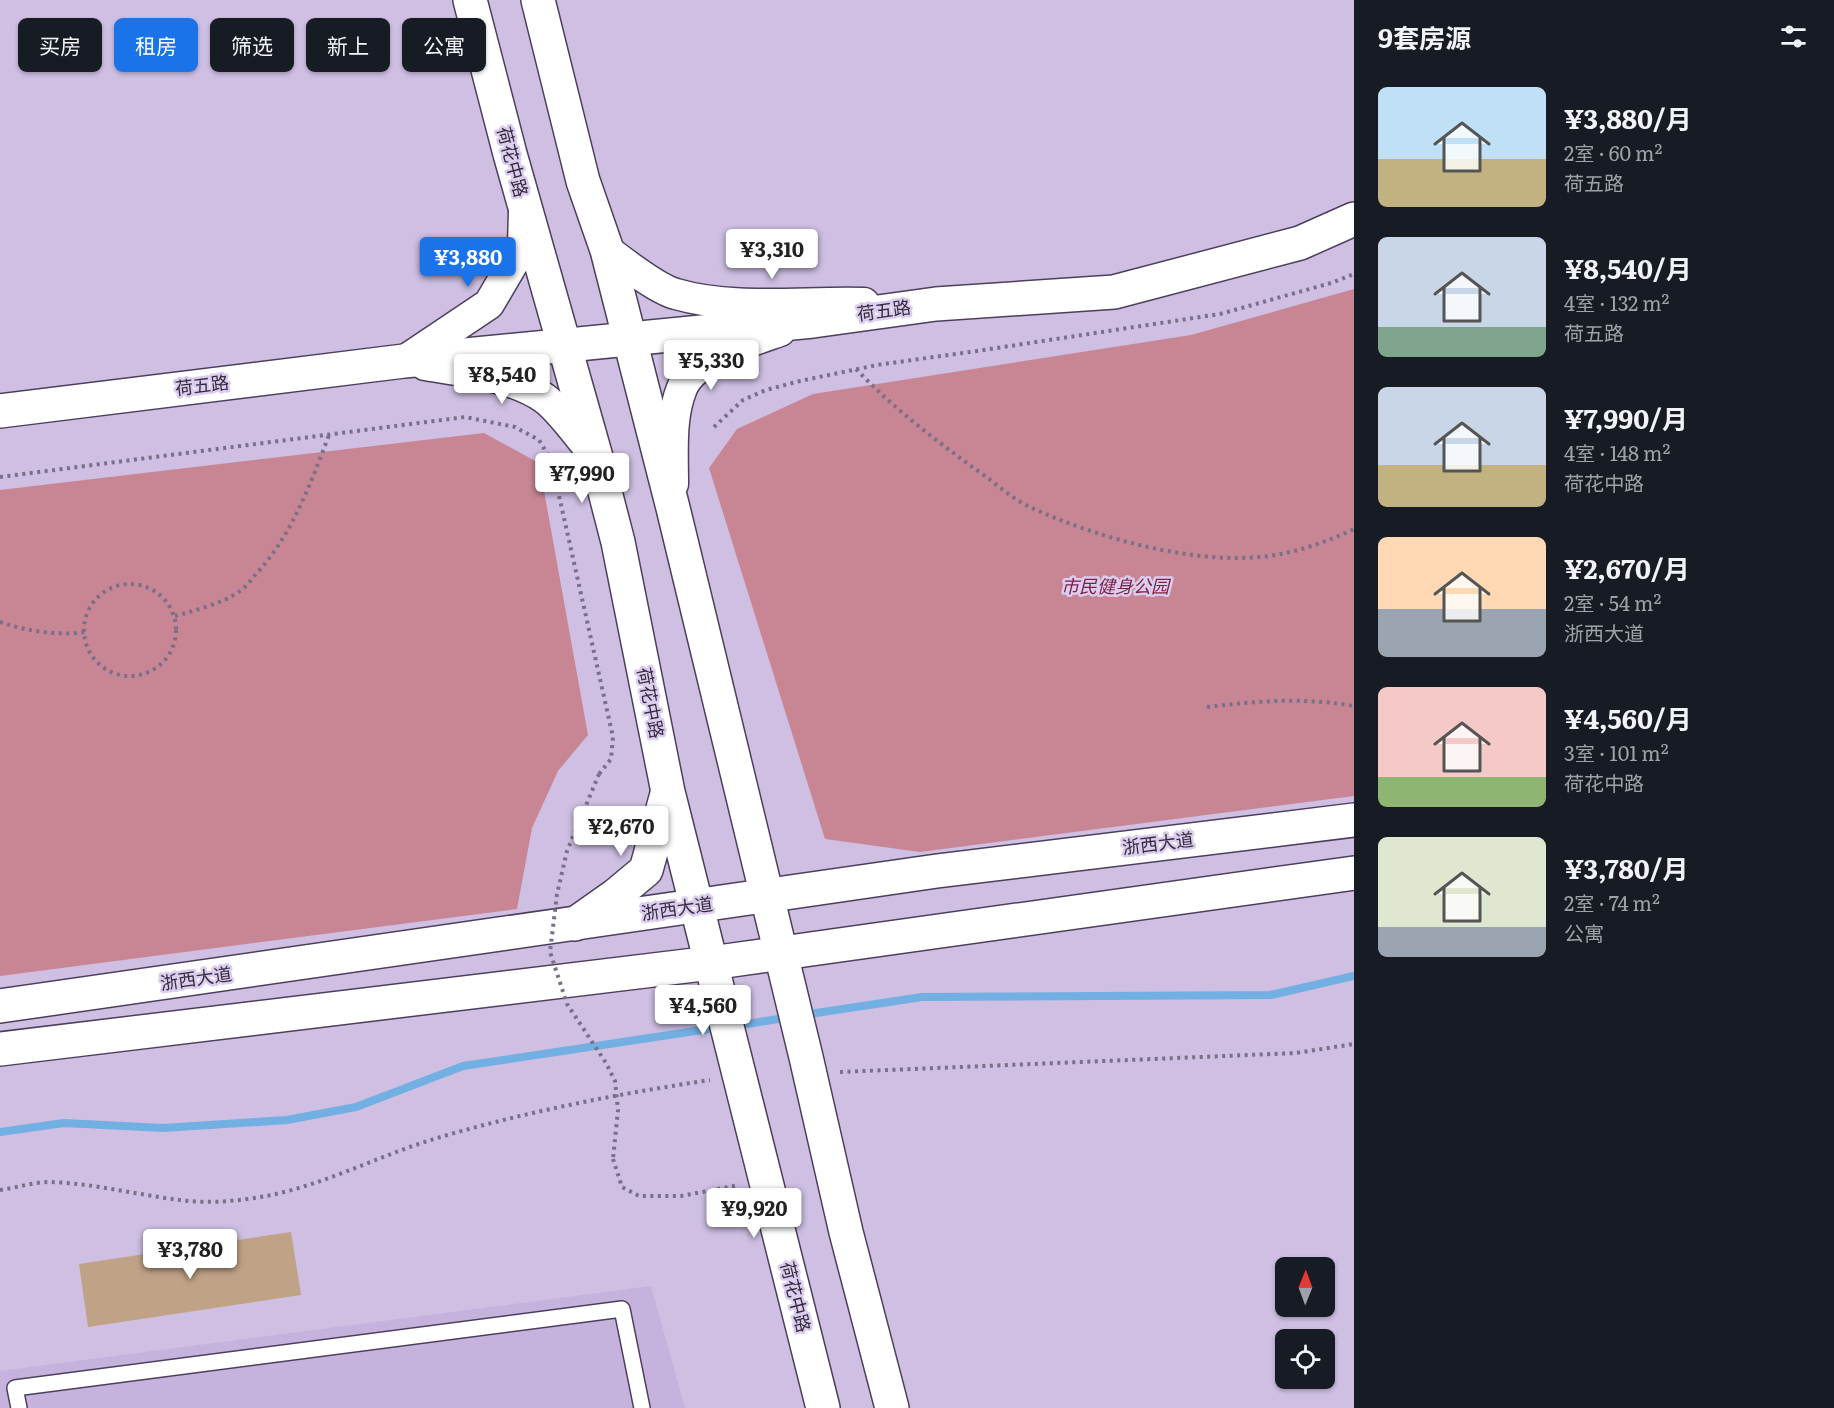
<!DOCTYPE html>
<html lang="zh">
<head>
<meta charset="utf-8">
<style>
  :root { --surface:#171b24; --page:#20242c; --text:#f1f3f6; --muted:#9ea1a6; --accent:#1a73e8 }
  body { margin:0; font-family:Literata,"Noto Sans SC",serif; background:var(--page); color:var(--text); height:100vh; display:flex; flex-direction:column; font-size:22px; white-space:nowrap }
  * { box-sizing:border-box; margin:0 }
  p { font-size:20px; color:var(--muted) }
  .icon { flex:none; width:33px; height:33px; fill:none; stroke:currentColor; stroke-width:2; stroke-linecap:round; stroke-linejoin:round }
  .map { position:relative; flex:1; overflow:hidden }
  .panel { display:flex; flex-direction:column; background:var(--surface); width:480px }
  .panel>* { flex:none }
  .banner { position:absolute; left:18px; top:18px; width:570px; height:54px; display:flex; gap:12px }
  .needle { width:39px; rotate:1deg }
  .buttons { position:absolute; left:1275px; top:1257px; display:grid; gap:12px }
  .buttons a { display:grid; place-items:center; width:60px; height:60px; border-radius:9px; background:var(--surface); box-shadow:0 2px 4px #0004; font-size:30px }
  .price { position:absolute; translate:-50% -51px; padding:0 14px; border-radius:6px; background:#fff; color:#222; font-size:20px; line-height:39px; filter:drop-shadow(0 2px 3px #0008) }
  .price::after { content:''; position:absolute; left:50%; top:36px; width:18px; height:14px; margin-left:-9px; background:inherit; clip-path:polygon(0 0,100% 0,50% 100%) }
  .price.on { background:var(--accent); color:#fff }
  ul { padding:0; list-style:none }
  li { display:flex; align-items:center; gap:18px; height:150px; padding:0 24px }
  li span { display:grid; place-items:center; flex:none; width:168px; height:120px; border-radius:9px; color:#555 }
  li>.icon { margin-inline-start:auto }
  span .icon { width:72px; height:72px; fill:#fffc; stroke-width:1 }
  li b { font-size:26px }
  h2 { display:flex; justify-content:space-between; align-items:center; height:72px; padding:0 24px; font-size:26px }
  .pill { padding:0 21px; border-radius:9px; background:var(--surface); box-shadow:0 2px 4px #0004; font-size:21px; line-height:54px }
  .pill.on { background:var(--accent); color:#fff }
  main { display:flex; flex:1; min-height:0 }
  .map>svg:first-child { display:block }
</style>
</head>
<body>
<main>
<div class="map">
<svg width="1354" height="1408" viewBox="0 0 1354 1408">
  <rect width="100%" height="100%" fill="#cebfe3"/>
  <!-- built -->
  <polygon fill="#c5b3dd" points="651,1286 685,1408 0,1408 0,1371"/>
  <!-- green -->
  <g fill="#c88695">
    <polygon points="1354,289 1354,796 920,852 825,839 709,468 737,429 813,394 1191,335"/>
    <polygon points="484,433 539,463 588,735 558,771 532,828 517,909 0,976 0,490"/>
  </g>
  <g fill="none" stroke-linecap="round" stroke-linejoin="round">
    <!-- stream -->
    <g stroke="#72afe2" stroke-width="8">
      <polyline points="803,1015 922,997 1271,995 1354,976"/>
      <polyline points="735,1026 790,1017"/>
      <polyline points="0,1132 64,1123 163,1128 287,1120 356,1107 463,1066 722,1027"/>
    </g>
  </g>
  <!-- building -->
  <polygon fill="#c0a287" points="291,1232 301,1295 88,1327 79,1264"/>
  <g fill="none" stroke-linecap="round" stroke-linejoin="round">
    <defs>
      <polyline id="service" points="19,1408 15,1388 622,1309 642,1408"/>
      <g id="minor">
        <path d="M607,250C624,263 657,289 676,294C734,311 804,301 864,303"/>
        <polyline points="404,361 489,304 523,246 524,210"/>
        <path d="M425,365C464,372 510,375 544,398C561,410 581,440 596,457"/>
        <path d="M673,484C673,453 670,417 682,388C694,358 752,341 780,331"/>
      </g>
      <polyline id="tertiary" points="0,411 404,361 813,321 936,304 1114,292 1300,243 1354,219"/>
      <g id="secondary">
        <polyline points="470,0 510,154 596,457 618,542 668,792 823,1408"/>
        <polyline points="538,0 583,181 607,250 673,508 806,1057 846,1232 892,1408"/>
        <polyline points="575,924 616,895 646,870 667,794"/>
      </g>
      <g id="trunk">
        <polyline points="0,1006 937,871 1354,820"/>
        <polyline points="0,1049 711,963 1354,873"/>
      </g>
    </defs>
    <!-- service casing -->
    <use href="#service" stroke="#4c3f5c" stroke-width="18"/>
    <!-- minor casing -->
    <use href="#minor" stroke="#4c3f5c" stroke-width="33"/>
    <!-- tertiary casing -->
    <use href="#tertiary" stroke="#4c3f5c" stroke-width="36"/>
    <!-- secondary casing -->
    <use href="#secondary" stroke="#4c3f5c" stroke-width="36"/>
    <!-- trunk casing -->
    <use href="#trunk" stroke="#4c3f5c" stroke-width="36"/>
    <!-- path -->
    <g stroke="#796f87" stroke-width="4" stroke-dasharray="3 4.5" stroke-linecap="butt">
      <path d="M856,369C895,410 939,443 985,476C999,486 1014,500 1030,507C1099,539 1206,569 1281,554C1306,549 1331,540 1354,529"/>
      <polyline points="714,427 743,400 766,390 800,381 877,365 977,351 1220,314 1331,283 1354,274"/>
      <polyline points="0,477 465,417 515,427 539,440 551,460 613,737 611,759 599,774"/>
      <circle cx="130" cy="630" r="46"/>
      <path d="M175,616C193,611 224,603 240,591C246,587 251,580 256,574C292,535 310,485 329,435"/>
      <path d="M0,622C26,631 57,636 85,632"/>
      <path d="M1207,707C1258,701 1303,697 1354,706"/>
      <polyline points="840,1072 1296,1053 1354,1044"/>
      <polyline points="613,1159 622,1187 639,1196 681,1196 739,1185"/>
      <path d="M0,1190C16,1188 33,1182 49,1182C93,1183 137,1195 180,1200C208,1204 239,1201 266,1196C324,1185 378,1156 434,1139C524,1112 617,1094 710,1080"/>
    </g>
    <!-- service -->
    <use href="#service" stroke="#fff" stroke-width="15"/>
    <!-- minor -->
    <use href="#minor" stroke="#fff" stroke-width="30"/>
    <!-- tertiary -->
    <use href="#tertiary" stroke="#fff" stroke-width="33"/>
    <!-- secondary -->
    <use href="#secondary" stroke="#fff" stroke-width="33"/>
    <!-- trunk -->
    <use href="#trunk" stroke="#fff" stroke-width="33"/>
    <!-- path-bridge -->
    <polyline stroke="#796f87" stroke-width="4" stroke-dasharray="3 4.5" stroke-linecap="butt" points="599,774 567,851 557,894 550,952 567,1004 606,1063 615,1081 618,1110 613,1159"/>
  </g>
  <g text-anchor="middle" stroke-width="5" stroke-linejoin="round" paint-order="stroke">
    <!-- street labels -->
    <g font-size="18" fill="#332d3b" stroke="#dbccf0">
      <text transform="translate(512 162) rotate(75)" y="6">荷花中路</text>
      <text transform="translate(884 311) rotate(-8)" y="6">荷五路</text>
      <text transform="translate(202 386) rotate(-7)" y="6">荷五路</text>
      <text transform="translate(650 703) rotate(79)" y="6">荷花中路</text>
      <text transform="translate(1158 844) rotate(-7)" y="6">浙西大道</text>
      <text transform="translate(677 909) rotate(-8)" y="6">浙西大道</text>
      <text transform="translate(196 979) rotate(-8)" y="6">浙西大道</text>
      <text transform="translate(795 1297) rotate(76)" y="6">荷花中路</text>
    </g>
    <!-- park labels -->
    <g font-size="18" font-style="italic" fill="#7d2241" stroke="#dbccf0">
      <text x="1115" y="593">市民健身公园</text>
    </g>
  </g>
</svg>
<div class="buttons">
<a><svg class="needle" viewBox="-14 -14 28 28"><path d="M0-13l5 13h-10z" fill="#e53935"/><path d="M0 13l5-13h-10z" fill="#9ea1a6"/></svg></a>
<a><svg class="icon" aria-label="locate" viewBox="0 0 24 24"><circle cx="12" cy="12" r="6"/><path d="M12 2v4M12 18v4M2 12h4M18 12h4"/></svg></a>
</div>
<b class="price" style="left:772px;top:280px">¥3,310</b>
<b class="price on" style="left:468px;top:288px">¥3,880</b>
<b class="price" style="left:711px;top:391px">¥5,330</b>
<b class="price" style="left:502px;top:405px">¥8,540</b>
<b class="price" style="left:582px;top:504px">¥7,990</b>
<b class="price" style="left:621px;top:857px">¥2,670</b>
<b class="price" style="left:703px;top:1036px">¥4,560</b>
<b class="price" style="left:754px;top:1239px">¥9,920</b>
<b class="price" style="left:190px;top:1280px">¥3,780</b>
<div class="banner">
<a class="pill">买房</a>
<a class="pill on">租房</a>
<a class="pill">筛选</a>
<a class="pill">新上</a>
<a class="pill">公寓</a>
</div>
</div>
<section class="panel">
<h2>9套房源<svg class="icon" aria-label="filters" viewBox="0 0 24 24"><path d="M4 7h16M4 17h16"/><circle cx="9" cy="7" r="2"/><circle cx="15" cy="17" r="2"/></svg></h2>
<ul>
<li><span style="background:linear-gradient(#bfe0f5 60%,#c2b280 0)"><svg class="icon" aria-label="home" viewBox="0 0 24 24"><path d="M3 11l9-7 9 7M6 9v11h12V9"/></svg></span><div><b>¥3,880/月</b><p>2室 · 60 m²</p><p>荷五路</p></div></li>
<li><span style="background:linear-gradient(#c9d6e8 75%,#7fa58c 0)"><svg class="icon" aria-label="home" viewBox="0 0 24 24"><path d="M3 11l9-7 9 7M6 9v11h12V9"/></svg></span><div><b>¥8,540/月</b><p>4室 · 132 m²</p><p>荷五路</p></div></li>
<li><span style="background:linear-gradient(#c9d6e8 65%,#c2b280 0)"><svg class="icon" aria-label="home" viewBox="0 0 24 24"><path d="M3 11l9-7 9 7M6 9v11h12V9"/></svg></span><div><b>¥7,990/月</b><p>4室 · 148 m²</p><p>荷花中路</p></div></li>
<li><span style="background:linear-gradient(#ffd9b3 60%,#9aa5b1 0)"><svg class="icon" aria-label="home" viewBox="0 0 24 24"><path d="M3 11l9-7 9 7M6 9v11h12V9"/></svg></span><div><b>¥2,670/月</b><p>2室 · 54 m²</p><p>浙西大道</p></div></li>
<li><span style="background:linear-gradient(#f6c9c9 75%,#8fb573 0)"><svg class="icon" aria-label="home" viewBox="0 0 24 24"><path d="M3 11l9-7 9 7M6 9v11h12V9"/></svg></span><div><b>¥4,560/月</b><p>3室 · 101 m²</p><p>荷花中路</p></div></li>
<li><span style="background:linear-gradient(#dfe7d0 75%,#9aa5b1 0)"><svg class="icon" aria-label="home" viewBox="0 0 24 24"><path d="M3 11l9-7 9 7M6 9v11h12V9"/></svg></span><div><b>¥3,780/月</b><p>2室 · 74 m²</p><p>公寓</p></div></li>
</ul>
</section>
</main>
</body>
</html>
